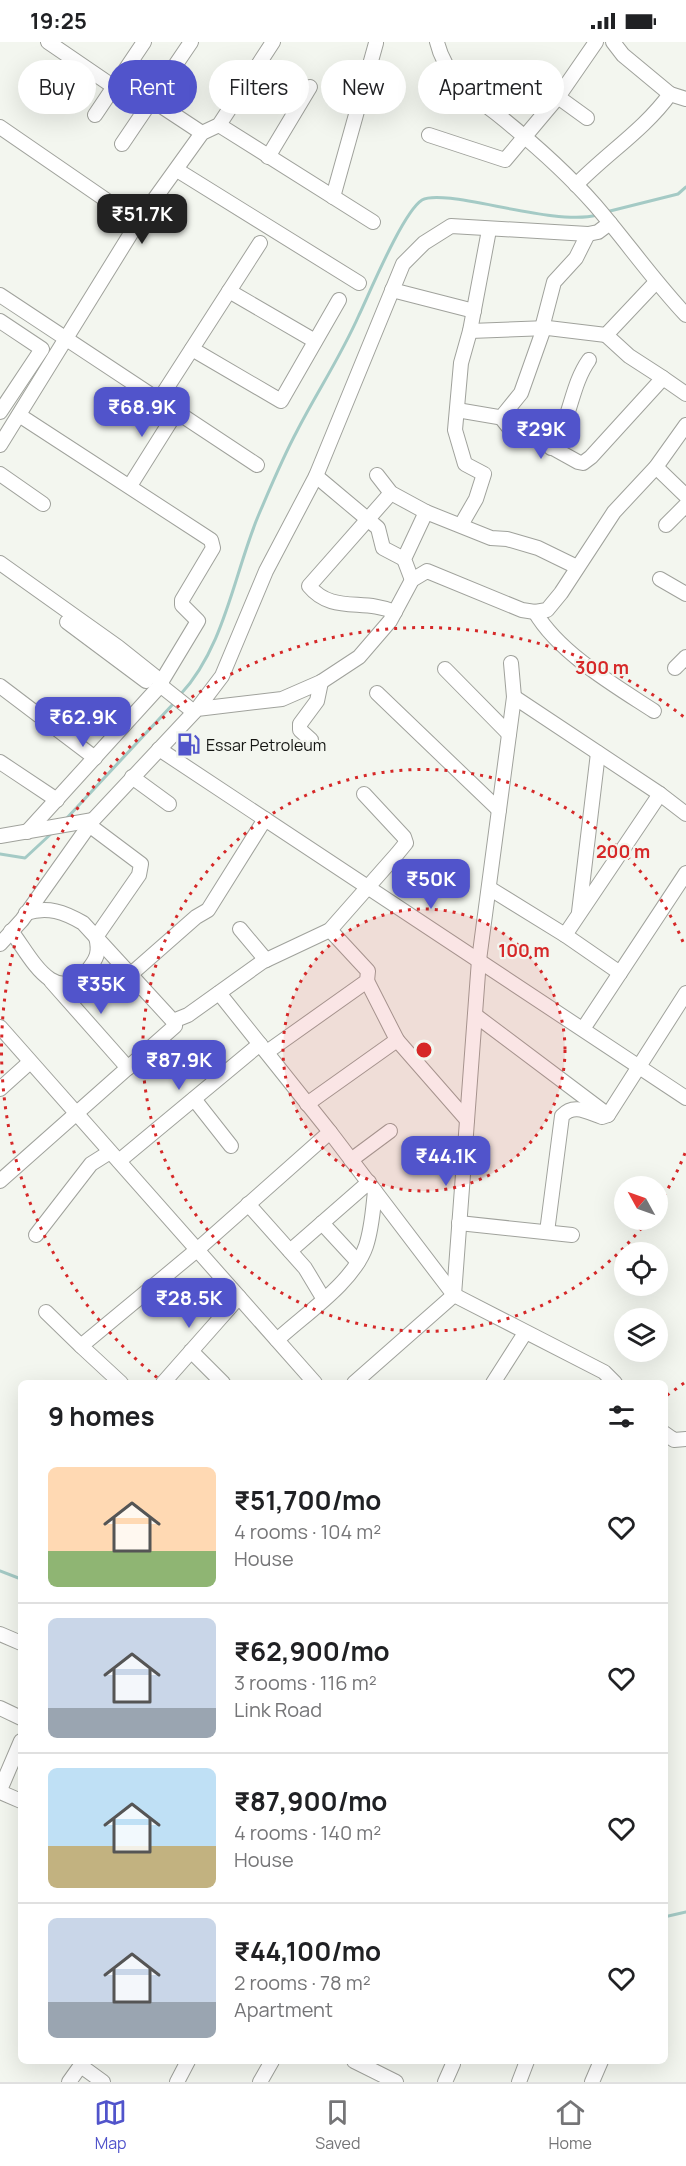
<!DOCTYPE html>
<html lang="en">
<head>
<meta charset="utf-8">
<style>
  :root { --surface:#fff; --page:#f2f2f2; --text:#202124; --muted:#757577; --line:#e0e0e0; --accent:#5154cb }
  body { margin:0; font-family:Manrope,sans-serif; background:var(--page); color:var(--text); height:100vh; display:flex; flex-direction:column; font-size:22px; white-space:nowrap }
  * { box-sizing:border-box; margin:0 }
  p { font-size:20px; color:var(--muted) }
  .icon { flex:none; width:33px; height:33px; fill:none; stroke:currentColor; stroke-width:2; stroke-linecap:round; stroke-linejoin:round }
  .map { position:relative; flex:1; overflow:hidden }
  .details { position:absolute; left:18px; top:1338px; width:650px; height:684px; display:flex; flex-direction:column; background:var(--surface); border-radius:9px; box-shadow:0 6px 24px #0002 }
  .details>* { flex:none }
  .top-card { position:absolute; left:18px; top:18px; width:651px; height:54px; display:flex; gap:12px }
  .needle { width:39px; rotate:310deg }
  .fabs { position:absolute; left:614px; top:1134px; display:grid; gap:12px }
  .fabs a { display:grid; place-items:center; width:54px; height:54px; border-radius:50%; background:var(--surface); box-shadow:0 6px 24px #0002; font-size:30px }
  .price { position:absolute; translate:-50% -51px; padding:0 14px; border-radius:12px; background:var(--accent); color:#fff; font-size:20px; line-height:39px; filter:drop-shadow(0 2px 3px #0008) }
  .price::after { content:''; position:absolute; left:50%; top:36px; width:18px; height:14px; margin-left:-9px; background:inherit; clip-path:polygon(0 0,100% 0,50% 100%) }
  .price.selected { background:#222; color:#fff }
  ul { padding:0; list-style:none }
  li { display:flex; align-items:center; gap:18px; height:150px; padding:0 30px }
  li+li { border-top:2px solid var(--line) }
  li span { display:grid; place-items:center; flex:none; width:168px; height:120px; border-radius:9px; color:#555 }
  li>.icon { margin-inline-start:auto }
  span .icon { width:72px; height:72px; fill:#fffc; stroke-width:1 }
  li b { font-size:26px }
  h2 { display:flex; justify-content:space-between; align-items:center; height:72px; padding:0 30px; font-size:26px }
  .pill { padding:0 21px; border-radius:27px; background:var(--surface); box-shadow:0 6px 24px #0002; font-size:21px; line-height:54px }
  .pill.selected { background:var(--accent); color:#fff }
  .status { display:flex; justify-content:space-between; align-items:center; height:42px; padding:0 30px; background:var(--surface); direction:ltr }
  .status svg { height:16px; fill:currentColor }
  .tabs { display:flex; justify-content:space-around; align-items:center; height:84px; border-top:2px solid var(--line); background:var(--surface); font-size:16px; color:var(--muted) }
  .tabs a { display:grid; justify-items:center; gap:3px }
  .tabs .selected { color:var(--accent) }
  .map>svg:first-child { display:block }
</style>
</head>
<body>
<div class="status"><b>19:25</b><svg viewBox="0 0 49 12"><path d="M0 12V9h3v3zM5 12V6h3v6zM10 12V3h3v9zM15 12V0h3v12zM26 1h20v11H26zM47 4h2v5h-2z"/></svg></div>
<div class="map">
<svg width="686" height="2040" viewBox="0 0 686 2040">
  <rect width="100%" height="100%" fill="#f3f6ef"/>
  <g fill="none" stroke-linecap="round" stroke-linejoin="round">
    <!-- stream -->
    <g stroke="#a4cac5" stroke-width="3">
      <polyline points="606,170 678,152 686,145"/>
      <path d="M180,653C225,605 234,531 259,472C271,444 283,415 297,389C317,350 341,314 359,273C370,250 403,170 422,158C444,145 553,185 597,173"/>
      <polyline points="66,777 174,661"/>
      <polyline points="0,812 25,816 53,790"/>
      <polyline points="0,1529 21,1537"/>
      <polyline points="664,1875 686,1870"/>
    </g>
    <defs>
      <g id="minor">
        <polyline points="48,0 114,45"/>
        <path d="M437,0C445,34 471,52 497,72C532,100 566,130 595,163C626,199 653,238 686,273"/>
        <polyline points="613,0 623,13 670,52"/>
        <polyline points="558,55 587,76"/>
        <polyline points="152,58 202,91"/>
        <polyline points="95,73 144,0"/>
        <polyline points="219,83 373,180"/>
        <polyline points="0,85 138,180"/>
        <polyline points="429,93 505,118 558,55 596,0"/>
        <polyline points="122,102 191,0"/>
        <polyline points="268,115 310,45"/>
        <polyline points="177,128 359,241"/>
        <path d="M576,143C606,112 645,87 670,52L686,57"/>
        <polyline points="333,155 376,1"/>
        <polyline points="392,248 474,269"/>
        <polyline points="229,249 315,299"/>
        <polyline points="0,253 257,423"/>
        <polyline points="0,279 42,307 0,370"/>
        <polyline points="542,286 554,240 576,216 588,192"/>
        <polyline points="544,286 521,351 504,372 503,378 510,387 533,395 578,420 583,421 591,415 663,336 686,352"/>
        <polyline points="470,289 548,286 606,293 656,240"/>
        <polyline points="606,293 629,314 663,336"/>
        <polyline points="192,307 281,359 339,258"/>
        <polyline points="159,358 260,201"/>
        <polyline points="457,368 504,376"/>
        <polyline points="19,373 211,498 213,506 182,558 182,563 198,579 157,647 27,790"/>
        <polyline points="0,403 138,180 202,91 219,83 273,0"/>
        <path d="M551,406C571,379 570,345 589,318"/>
        <polyline points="656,425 686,454"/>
        <polyline points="0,432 43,462"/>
        <polyline points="377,433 391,451 426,470"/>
        <polyline points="316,434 378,486 383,506 404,517"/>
        <polyline points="133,439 177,369"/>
        <path d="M391,451L309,544C332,572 363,556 395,570"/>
        <polyline points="461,483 476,457 484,432 465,422 455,388 461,321 470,289 489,188"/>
        <polyline points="666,483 686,463"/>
        <polyline points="0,521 118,605 162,640"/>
        <polyline points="660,537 686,552"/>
        <polyline points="412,538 404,517 426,470 491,496 507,497 538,506 577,525"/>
        <path d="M535,570C559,611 614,643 654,669"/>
        <polyline points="67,580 146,639"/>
        <polyline points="511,621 514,655"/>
        <polyline points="675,626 686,615"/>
        <polyline points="445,627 509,692"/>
        <polyline points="160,643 194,670"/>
        <polyline points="0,644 95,716"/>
        <polyline points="377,651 499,768"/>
        <polyline points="197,667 222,634 266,529 316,434 403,222 424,201 451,184 588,192 598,190 610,181"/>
        <polyline points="311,698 300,688 300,682 317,659 321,640"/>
        <polyline points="159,707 686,1056"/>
        <polyline points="0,720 57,758"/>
        <polyline points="132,735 169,762"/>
        <polyline points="0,794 93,778"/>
        <polyline points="489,846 565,893 660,752"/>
        <polyline points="579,870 598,711"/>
        <path d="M26,871C48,864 64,870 83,881L173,979L188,973L262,920L330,888L397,812L406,801L404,795L364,752"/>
        <polyline points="240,887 266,918"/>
        <path d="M11,889C30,913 53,966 87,929C97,917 100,910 96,895L139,833L141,822L89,783"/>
        <polyline points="565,893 620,931"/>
        <polyline points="0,902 22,878 93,778 197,667 282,657 321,640 359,615 390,579 412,538 427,529 522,568 535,570 547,568 561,551 614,470 656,425 686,383"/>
        <polyline points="130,933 196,875 208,868 265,777"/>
        <polyline points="51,939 128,1026"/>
        <polyline points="475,973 608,1073"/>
        <polyline points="0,985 315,1341"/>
        <polyline points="583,987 686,831"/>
        <polyline points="397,998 467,1078"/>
        <polyline points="267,1010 367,939 368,929 330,888"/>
        <polyline points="0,1047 30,1020"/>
        <polyline points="194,1057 231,1104"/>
        <polyline points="307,1062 397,998 367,939"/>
        <polyline points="330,1090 454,1253 604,1330 615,1341"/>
        <polyline points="351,1118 390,1089"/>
        <polyline points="119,1119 260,1002"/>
        <polyline points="0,1139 175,984 173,979"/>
        <polyline points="248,1162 305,1226 323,1256"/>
        <polyline points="322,1181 358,1220"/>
        <polyline points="459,1181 572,1193"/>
        <path d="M547,1190L562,1074C574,1061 587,1070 602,1075L608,1073L686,951"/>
        <polyline points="36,1193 91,1122 110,1110"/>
        <polyline points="290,1209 369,1140"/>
        <polyline points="46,1270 81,1304"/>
        <path d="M277,1298C305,1272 354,1240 366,1204C372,1186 373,1167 375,1149"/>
        <polyline points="191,1309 223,1341"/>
        <polyline points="121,1341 81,1304 198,1207 330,1090 219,951"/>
        <polyline points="163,1341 239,1255"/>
        <polyline points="354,1341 454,1253 479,918 514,655 660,752 686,772"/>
        <polyline points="493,1341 525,1291"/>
        <polyline points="664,1391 674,1398 686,1397"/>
        <polyline points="0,1592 21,1601"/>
        <polyline points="0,1666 21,1676"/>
        <polyline points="0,1748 21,1699"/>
        <polyline points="0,1750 21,1759"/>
        <polyline points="354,2019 396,2040"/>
        <polyline points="81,2024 103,2040"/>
        <polyline points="69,2040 84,2019"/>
        <polyline points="177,2040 188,2019"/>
        <polyline points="260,2040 272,2019"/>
        <polyline points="445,2040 453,2022"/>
        <polyline points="519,2040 527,2019"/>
        <polyline points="592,2040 601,2019"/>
      </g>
    </defs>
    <!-- minor casing -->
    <use href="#minor" stroke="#a0a29c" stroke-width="16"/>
    <!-- minor -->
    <use href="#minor" stroke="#fff" stroke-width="14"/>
  </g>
  <!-- distance rings -->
  <circle cx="424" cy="1008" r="141" fill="#d62828" fill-opacity=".12"/>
  <g fill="none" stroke="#d62828" stroke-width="3" stroke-dasharray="3 6">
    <circle cx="424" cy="1008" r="141"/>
    <path d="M685 1111A281 281 0 0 1 658 1163M647 1179A281 281 0 1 1 685 905"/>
    <path d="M684 1341A422 422 0 0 1 666 1354M164 1341A422 422 0 1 1 684 675"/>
  </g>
  <!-- icons -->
  <defs>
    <symbol id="fuel-bare" viewBox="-9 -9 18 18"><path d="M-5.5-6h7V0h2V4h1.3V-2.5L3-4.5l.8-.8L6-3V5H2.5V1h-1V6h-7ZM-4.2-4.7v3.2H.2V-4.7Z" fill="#5154cb" stroke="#f3f6ef" stroke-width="2.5" paint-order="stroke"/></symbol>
  </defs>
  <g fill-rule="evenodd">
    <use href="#fuel-bare" x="172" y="686" width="33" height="33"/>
  </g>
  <g text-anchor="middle" stroke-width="4.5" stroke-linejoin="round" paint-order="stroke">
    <!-- poi labels -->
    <g font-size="16" fill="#151613" stroke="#f3f6ef" text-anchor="start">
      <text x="206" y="709">Essar Petroleum</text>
    </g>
  </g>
  <circle cx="424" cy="1008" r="9" fill="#d62828" stroke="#f3f6ef" stroke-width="3"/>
  <g font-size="18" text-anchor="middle" font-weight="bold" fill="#d62828" stroke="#f3f6ef" stroke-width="4.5" stroke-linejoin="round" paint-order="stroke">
    <text x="602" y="632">300 m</text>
    <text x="623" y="816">200 m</text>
    <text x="524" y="915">100 m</text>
  </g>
</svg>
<div class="fabs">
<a><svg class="needle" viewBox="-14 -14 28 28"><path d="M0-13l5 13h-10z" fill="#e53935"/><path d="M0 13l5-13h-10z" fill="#757577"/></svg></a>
<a><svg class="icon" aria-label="locate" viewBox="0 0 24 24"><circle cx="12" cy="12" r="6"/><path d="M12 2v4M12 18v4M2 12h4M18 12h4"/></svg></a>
<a><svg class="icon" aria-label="layers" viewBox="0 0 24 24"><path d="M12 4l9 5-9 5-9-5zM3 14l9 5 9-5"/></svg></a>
</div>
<b class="price selected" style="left:142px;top:203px">₹51.7K</b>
<b class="price" style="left:142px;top:396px">₹68.9K</b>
<b class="price" style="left:541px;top:418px">₹29K</b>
<b class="price" style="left:83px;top:706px">₹62.9K</b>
<b class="price" style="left:431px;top:868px">₹50K</b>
<b class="price" style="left:101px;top:973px">₹35K</b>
<b class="price" style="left:179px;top:1049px">₹87.9K</b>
<b class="price" style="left:446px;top:1145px">₹44.1K</b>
<b class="price" style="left:189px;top:1287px">₹28.5K</b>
<div class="top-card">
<a class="pill">Buy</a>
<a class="pill selected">Rent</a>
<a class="pill">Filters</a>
<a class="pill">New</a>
<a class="pill">Apartment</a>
</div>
<section class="details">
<h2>9 homes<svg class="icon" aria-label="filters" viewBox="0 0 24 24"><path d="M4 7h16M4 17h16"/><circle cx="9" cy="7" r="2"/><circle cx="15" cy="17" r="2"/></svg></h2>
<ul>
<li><span style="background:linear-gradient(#ffd9b3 70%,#8fb573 0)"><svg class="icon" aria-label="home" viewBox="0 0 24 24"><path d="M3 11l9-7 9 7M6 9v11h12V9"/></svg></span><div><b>₹51,700/mo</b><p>4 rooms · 104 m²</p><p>House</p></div><svg class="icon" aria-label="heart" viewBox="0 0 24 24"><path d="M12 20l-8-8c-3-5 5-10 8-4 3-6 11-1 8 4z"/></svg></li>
<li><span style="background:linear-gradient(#c9d6e8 75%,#9aa5b1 0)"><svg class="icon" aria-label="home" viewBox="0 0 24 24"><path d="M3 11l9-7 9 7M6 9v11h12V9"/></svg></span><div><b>₹62,900/mo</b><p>3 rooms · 116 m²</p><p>Link Road</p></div><svg class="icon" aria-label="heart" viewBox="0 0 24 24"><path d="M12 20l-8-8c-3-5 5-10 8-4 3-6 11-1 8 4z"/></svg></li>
<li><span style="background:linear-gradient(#bfe0f5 65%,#c2b280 0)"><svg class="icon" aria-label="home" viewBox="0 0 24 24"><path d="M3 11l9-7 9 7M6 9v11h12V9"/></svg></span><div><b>₹87,900/mo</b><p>4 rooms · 140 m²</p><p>House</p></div><svg class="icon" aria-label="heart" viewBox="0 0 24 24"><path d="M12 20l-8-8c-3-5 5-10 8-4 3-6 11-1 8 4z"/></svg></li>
<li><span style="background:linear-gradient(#c9d6e8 70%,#9aa5b1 0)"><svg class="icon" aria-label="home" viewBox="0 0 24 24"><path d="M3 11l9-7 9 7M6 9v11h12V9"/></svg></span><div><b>₹44,100/mo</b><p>2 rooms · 78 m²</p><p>Apartment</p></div><svg class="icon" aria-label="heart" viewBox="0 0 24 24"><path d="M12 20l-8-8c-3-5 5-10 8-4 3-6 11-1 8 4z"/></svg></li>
</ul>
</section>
</div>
<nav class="tabs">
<a class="selected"><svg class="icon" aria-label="map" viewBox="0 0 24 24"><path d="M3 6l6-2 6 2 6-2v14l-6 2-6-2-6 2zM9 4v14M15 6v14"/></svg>Map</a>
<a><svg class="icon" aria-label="saved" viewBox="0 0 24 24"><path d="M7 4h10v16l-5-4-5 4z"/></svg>Saved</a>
<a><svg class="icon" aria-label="home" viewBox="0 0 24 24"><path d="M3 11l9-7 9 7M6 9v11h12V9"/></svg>Home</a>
</nav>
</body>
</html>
